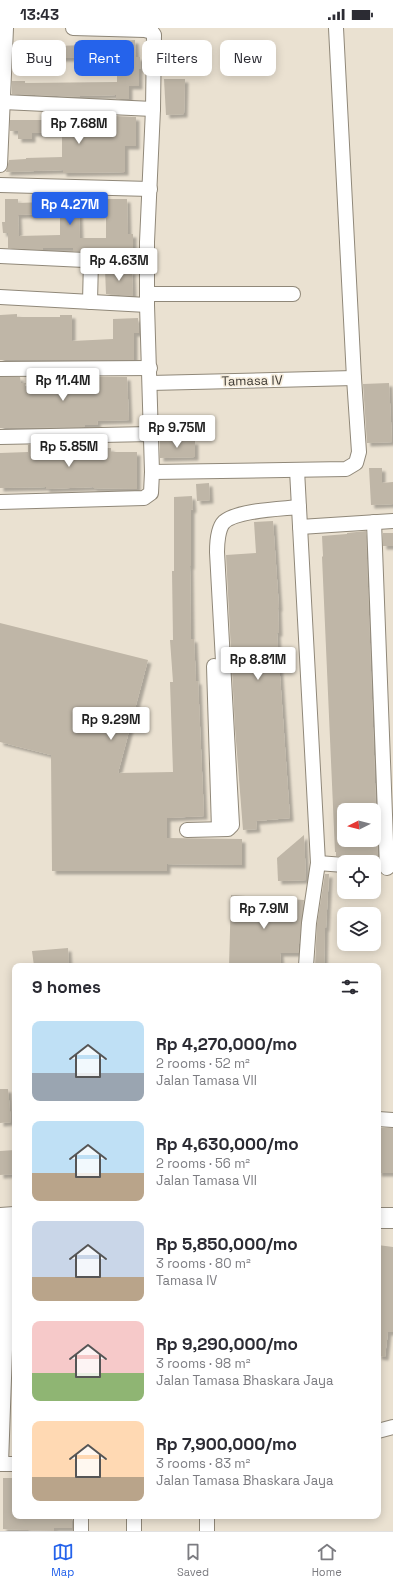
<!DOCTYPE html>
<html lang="en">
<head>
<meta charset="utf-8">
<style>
  :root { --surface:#fff; --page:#f7f7f7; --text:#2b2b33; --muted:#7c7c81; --line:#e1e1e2; --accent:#2563eb }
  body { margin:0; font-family:"Space Grotesk",sans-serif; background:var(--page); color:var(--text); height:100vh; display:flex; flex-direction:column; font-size:15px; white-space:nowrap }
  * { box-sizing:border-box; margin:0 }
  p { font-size:13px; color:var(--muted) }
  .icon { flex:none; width:22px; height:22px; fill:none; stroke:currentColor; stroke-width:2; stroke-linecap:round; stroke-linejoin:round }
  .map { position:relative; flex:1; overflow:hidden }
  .side { position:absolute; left:12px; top:935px; width:369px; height:556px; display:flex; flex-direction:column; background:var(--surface); border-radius:8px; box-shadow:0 2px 10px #0003 }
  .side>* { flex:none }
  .guide { position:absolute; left:12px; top:12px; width:369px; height:36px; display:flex; gap:8px }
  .needle { width:26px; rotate:264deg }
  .controls { position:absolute; left:337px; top:775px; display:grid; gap:8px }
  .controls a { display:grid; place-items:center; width:44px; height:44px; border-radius:8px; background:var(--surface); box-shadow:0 2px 10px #0003; font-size:20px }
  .price { position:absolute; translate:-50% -34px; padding:0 9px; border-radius:4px; background:#fff; color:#222; font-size:13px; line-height:26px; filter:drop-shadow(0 1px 2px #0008) }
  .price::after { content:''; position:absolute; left:50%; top:24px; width:12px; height:9px; margin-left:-6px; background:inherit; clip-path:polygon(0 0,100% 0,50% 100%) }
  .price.active { background:var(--accent); color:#fff }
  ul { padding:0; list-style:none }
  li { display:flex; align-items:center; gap:12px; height:100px; padding:0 20px }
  li span { display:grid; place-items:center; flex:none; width:112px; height:80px; border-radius:8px; color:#555 }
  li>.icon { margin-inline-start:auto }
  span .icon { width:48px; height:48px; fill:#fffc; stroke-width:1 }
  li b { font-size:17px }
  h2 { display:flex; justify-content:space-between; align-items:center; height:48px; padding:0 20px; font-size:17px }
  .tag { padding:0 14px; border-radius:8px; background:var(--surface); box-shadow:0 2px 10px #0003; font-size:14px; line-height:36px }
  .tag.active { background:var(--accent); color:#fff }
  .status { display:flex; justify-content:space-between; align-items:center; height:28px; padding:0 20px; background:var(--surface); direction:ltr }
  .status svg { height:11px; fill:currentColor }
  .tabs { display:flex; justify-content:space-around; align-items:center; height:56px; border-top:1px solid var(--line); background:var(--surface); font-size:11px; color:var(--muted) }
  .tabs a { display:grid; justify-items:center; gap:2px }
  .tabs .active { color:var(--accent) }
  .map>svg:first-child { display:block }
</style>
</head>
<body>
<div class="status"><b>13:43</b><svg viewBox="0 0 49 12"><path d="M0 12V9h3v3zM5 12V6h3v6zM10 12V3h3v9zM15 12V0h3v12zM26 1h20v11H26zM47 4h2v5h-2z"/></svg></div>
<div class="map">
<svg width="393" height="1503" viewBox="0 0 393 1503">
  <defs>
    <filter id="shadow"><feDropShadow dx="3.5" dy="3.5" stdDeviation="1" flood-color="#0004"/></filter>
  </defs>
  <rect width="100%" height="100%" fill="#eae1d1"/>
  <!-- building -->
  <g fill="#bfb6a7" fill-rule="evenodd" filter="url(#shadow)">
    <polygon points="135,12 136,29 140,29 141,41 139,41 139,58 129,58 129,71 116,71 116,67 80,68 80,69 12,66 12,53 25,53 25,55 117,54 117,28 67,30 34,30 34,28 13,29 14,15 28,15 28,17 55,16 55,18 88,17 118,16 118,13"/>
    <polygon points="164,51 185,51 184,86 166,87"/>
    <polygon points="63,85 81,86 82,98 115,97 116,88 136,89 136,118 125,118 125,144 63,145 63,142 6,144 9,132 26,131 26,130 62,129 62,105 32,105 32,111 18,111 18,103 10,103 10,92 63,92"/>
    <path d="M77,169H102V171H127L128,206H133V226L73,223V220H43V222L8,220V205H3L2,194H5V171H18V175L45,174V176L77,175ZM60,185V207L19,208L18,187ZM79,186H106V210H80Z"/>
    <polygon points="105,241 132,243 133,268 106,266"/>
    <polygon points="17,286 17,289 60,289 60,287 72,287 72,313 113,311 113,291 138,290 139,305 134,305 134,332 0,332 0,287"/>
    <polygon points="0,349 20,349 21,355 26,355 25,358 52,357 52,349 127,349 129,392 97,393 98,397 85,397 85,399 0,400"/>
    <polygon points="389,355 392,414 367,415 363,356"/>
    <polygon points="160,413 195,413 195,429 160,430"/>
    <polygon points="85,416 85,420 111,420 111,424 137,424 137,461 93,460 93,459 46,461 46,459 0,460 0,425 28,424 28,417"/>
    <polygon points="369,440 382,440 382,455 393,454 393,476 371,477"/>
    <polygon points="209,455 210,472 197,473 196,456"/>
    <polygon points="192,468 193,481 191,482 191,538 190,538 191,611 194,611 196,653 198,653 204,788 167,790 167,810 242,811 242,837 167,836 167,843 52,843 51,727 0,714 0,595 148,632 118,745 173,744 170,654 173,654 170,612 173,612 172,543 174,543 174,469"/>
    <polygon points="273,493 279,580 278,580 279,605 277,605 290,790 256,793 257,801 243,802 235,700 226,527 256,525 254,494"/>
    <polygon points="366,503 376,782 344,782 344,812 377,812 378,828 346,829 336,828 336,824 335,824 322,529 323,528 322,508 347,506 347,505"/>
    <rect x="383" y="505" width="10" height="13"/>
    <polygon points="304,807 306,852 278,853 277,830"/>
    <polygon points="325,846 329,846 326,900 325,900 324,938 315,938 317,896"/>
    <polygon points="231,867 304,872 298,925 280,925 281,938 229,938"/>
    <polygon points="68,920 69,938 34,938 32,923"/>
    <polygon points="0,1061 8,1061 11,1094 0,1095"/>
    <rect x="378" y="1100" width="15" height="45"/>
    <polygon points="15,1122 15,1146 0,1147 0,1123"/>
    <polygon points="378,1217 393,1219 393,1304 388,1304 385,1329 378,1328"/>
    <polygon points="3,1450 15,1450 15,1488 72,1488 72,1500 54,1500 54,1503 3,1501"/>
  </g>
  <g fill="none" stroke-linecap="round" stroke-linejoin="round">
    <defs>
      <g id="minor">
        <polyline points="3,74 153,81"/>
        <polyline points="0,137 6,0"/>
        <polyline points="0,157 150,161"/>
        <polyline points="0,228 148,235"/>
        <polyline points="148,266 293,266"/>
        <polyline points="0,269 147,277"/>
        <polyline points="90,274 91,232"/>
        <polyline points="0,341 150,340"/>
        <polyline points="150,355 354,350"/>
        <polyline points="0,409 151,406"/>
        <polyline points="297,442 318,835 309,895 306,938"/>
        <polyline points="152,444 346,441 356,435 359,424 354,350 336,0"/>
        <polyline points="0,474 144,470 151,465 152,444 147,277 147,214 153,81 154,7 152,4 145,2 73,0"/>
        <polyline points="374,494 387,840"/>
        <polyline points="300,499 393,493"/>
        <polyline points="214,638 219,801"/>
        <path d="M187,802L228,801L232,797L217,524C217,516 218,500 224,494C237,482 282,481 299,479"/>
        <polyline points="318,835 344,837"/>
        <polyline points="378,1091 393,1092"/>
        <polyline points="378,1403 393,1399"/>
        <polyline points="0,1436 15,1436"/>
        <polyline points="1,1436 6,1293 6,1189"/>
        <polyline points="207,1488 207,1503"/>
        <polyline points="81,1503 81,1488"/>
        <polyline points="134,1503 134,1488"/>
      </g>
      <g id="secondary">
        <polyline points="0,1190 15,1189"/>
        <polyline points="378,1190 393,1190"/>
      </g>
    </defs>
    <!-- minor casing -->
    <use href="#minor" stroke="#908879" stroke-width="16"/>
    <!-- secondary casing -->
    <use href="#secondary" stroke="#908879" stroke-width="22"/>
    <!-- minor -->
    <use href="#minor" stroke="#fff" stroke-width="14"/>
    <!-- secondary -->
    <use href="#secondary" stroke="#fff" stroke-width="20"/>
  </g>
  <g text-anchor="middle" stroke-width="3.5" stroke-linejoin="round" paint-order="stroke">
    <!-- street labels -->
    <g font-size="13" fill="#3f3b35" stroke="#f7eede">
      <text transform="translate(252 352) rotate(-1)" y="5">Tamasa IV</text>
    </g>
  </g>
</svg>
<div class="controls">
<a><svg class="needle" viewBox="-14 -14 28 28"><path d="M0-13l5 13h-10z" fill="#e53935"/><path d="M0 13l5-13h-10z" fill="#7c7c81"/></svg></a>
<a><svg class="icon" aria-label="locate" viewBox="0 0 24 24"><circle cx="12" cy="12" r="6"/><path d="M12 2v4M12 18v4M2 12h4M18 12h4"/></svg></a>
<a><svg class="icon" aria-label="layers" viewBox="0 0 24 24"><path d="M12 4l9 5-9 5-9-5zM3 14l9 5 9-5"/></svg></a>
</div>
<b class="price" style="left:79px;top:117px">Rp 7.68M</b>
<b class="price active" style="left:70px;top:198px">Rp 4.27M</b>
<b class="price" style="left:119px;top:254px">Rp 4.63M</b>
<b class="price" style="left:63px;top:374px">Rp 11.4M</b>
<b class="price" style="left:177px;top:421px">Rp 9.75M</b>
<b class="price" style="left:69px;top:440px">Rp 5.85M</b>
<b class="price" style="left:258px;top:653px">Rp 8.81M</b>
<b class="price" style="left:111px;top:713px">Rp 9.29M</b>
<b class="price" style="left:264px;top:902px">Rp 7.9M</b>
<div class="guide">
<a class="tag">Buy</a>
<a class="tag active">Rent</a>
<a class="tag">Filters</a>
<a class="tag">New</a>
</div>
<section class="side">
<h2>9 homes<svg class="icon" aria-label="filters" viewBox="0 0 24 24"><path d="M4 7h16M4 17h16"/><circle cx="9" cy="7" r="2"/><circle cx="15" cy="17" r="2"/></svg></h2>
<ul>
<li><span style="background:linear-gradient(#bfe0f5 65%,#9aa5b1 0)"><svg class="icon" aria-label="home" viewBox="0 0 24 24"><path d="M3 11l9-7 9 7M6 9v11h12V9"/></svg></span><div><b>Rp 4,270,000/mo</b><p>2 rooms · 52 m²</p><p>Jalan Tamasa VII</p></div></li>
<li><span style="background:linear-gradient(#bfe0f5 65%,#b9a48a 0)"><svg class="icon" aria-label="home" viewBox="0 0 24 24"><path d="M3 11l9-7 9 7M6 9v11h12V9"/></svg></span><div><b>Rp 4,630,000/mo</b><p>2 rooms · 56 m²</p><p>Jalan Tamasa VII</p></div></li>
<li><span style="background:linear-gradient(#c9d6e8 70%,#b9a48a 0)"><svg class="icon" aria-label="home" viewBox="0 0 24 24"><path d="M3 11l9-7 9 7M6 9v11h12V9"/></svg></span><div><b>Rp 5,850,000/mo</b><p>3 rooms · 80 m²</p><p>Tamasa IV</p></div></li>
<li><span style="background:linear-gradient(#f6c9c9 65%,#8fb573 0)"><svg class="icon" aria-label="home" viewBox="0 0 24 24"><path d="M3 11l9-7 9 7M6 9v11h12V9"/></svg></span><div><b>Rp 9,290,000/mo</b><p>3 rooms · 98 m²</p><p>Jalan Tamasa Bhaskara Jaya</p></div></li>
<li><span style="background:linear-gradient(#ffd9b3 70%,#b9a48a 0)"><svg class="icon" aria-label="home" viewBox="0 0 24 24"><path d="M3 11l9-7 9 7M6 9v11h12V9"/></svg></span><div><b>Rp 7,900,000/mo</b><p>3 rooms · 83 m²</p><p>Jalan Tamasa Bhaskara Jaya</p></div></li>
</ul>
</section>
</div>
<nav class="tabs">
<a class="active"><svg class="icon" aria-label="map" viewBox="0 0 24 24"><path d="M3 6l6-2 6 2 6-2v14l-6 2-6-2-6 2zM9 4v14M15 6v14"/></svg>Map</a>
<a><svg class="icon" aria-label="saved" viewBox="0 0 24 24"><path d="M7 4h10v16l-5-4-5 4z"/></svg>Saved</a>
<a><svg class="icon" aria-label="home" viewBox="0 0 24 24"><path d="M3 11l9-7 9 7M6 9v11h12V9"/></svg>Home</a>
</nav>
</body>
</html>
